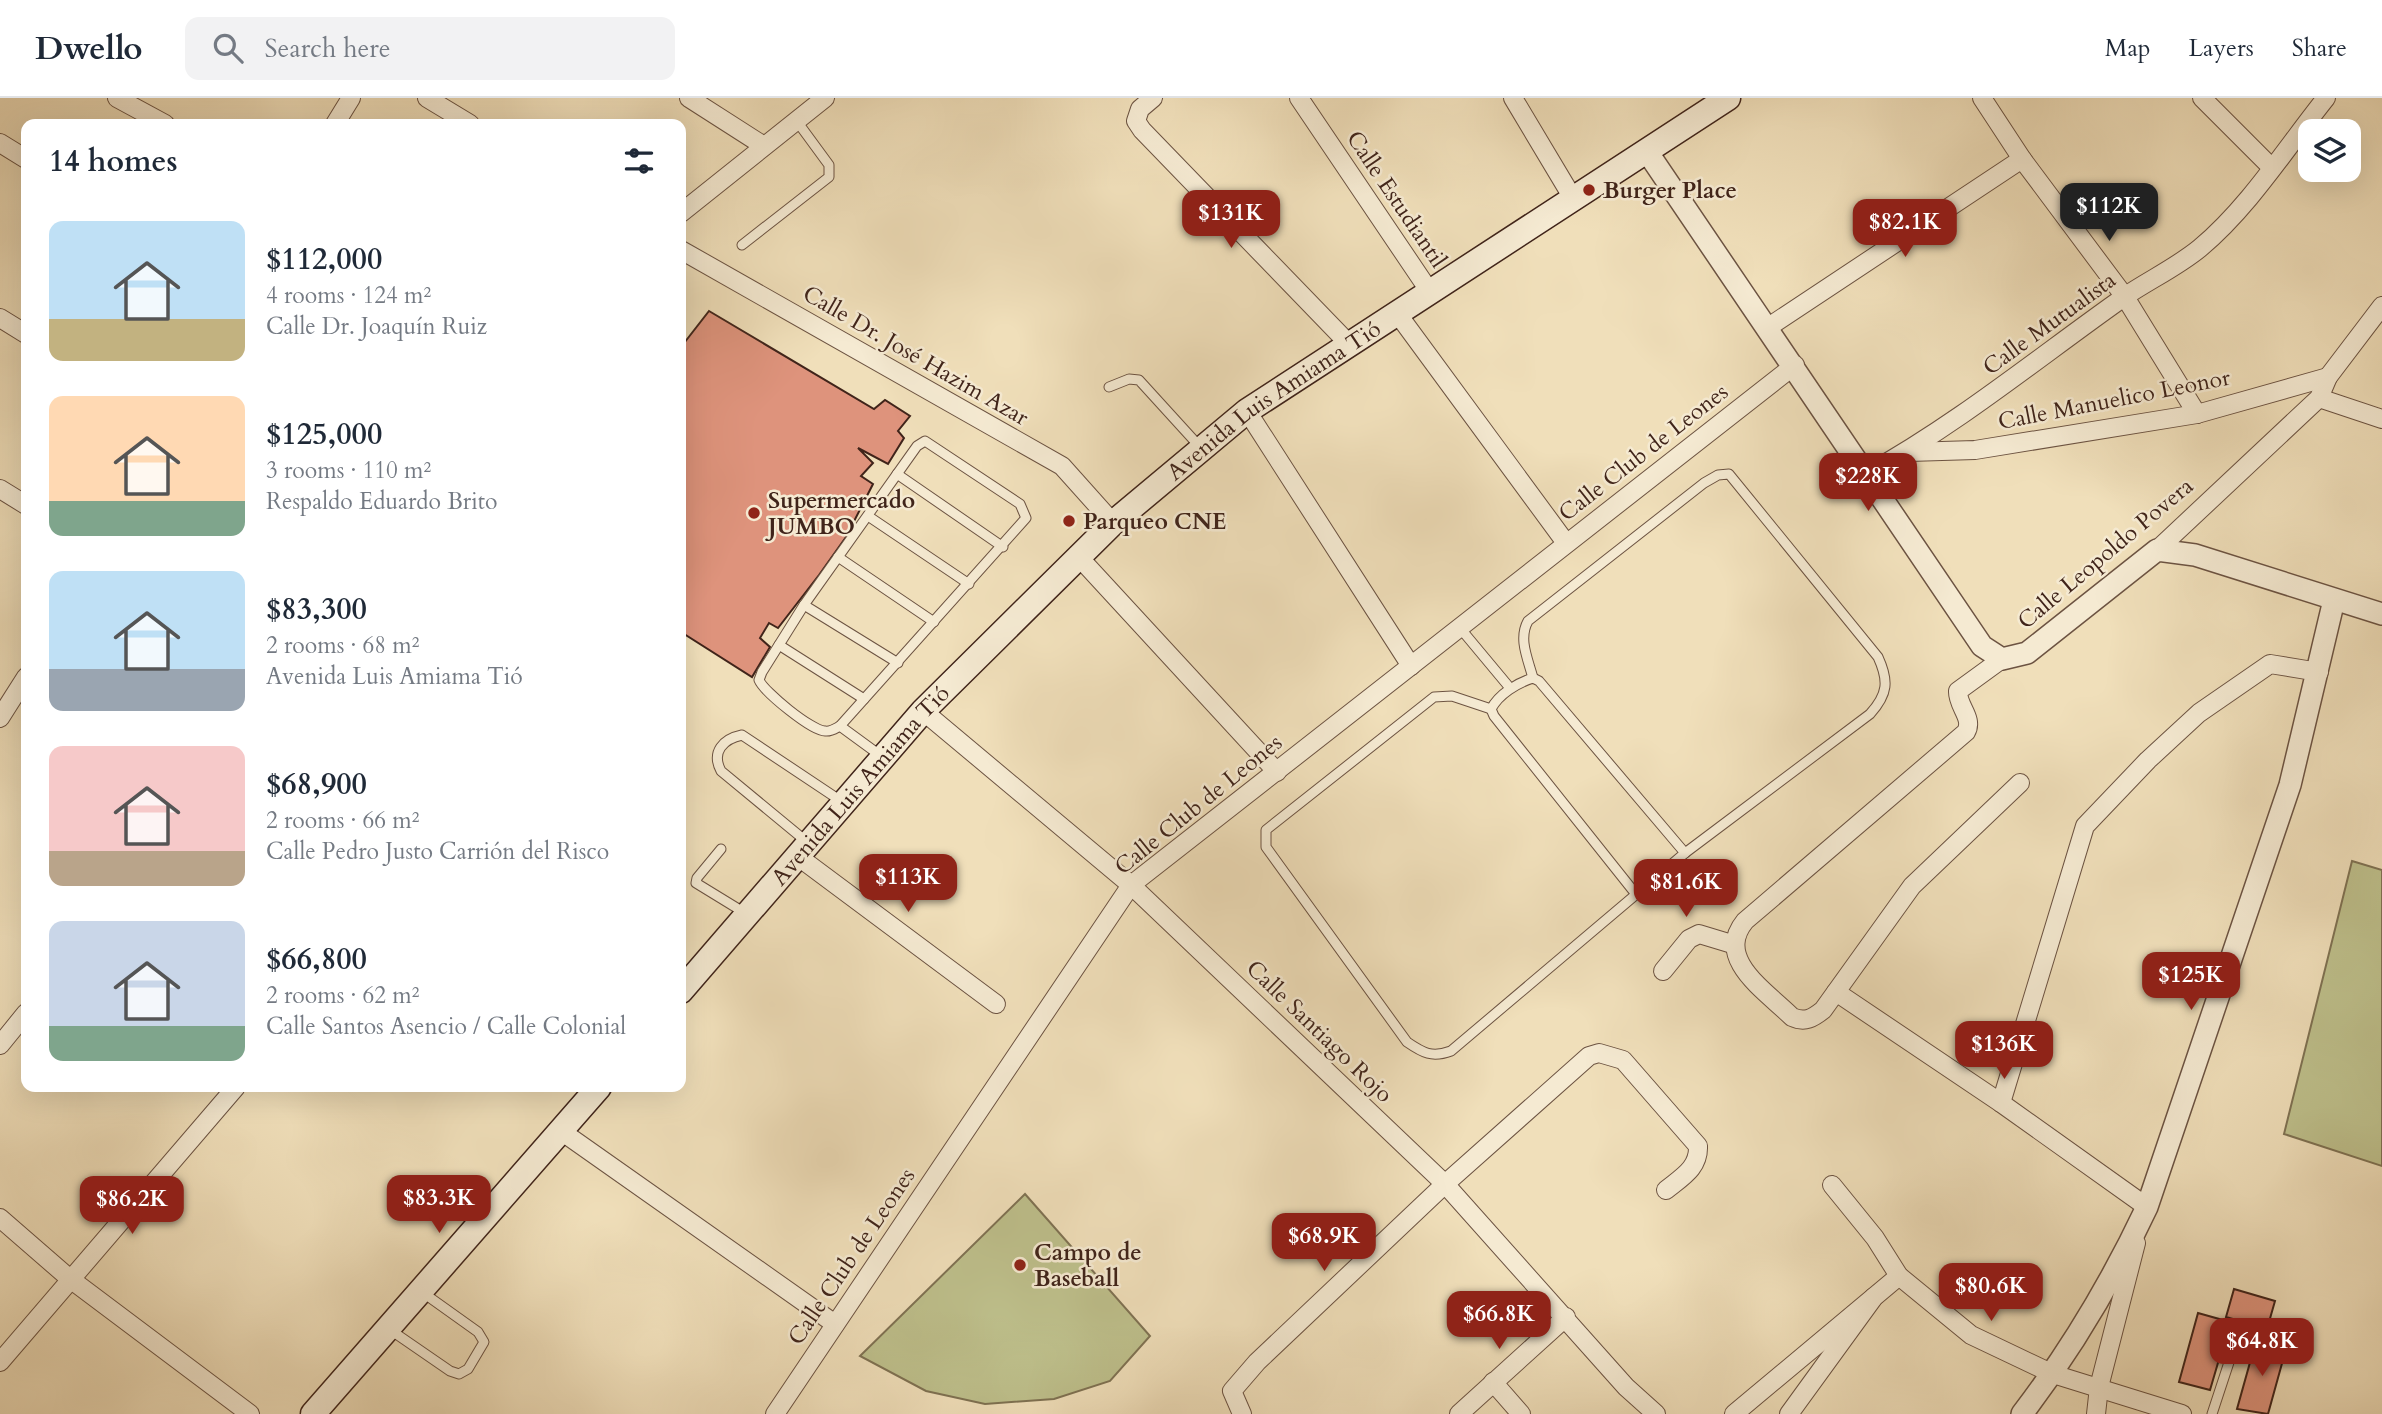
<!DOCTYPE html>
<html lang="en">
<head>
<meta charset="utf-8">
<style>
  :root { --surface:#fff; --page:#f2f2f3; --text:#1f2937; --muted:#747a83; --line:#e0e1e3; --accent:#8f2418 }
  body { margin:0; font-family:Cardo,serif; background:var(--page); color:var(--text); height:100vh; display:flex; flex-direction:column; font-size:26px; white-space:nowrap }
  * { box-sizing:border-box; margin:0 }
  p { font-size:23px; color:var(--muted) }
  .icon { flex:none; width:38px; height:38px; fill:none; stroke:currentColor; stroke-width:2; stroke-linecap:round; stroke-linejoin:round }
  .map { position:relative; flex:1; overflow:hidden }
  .panel { position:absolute; left:21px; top:21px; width:665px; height:973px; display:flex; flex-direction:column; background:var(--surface); border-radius:14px; box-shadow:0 7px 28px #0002 }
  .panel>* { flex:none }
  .tools { position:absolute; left:2298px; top:21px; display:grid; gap:14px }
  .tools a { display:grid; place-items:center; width:63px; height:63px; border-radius:14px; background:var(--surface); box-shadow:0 7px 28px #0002; font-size:35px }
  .price { position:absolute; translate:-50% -60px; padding:0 16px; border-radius:14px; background:var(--accent); color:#fff; font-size:23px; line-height:46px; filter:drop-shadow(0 2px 4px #0008) }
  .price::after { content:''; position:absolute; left:50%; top:42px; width:21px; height:16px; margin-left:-10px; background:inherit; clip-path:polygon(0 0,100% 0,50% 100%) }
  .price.current { background:#222; color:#fff }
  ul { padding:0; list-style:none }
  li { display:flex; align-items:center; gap:21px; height:175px; padding:0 28px }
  li span { display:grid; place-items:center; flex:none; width:196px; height:140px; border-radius:14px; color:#555 }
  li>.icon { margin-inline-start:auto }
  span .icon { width:84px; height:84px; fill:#fffc; stroke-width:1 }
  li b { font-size:30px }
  h2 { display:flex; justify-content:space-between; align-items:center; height:84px; padding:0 28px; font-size:30px }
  header { display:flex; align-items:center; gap:42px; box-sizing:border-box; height:98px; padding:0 35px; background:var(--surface); border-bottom:2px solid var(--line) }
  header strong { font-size:33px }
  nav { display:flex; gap:38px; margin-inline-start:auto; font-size:24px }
  .search { width:490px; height:63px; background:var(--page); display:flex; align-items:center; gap:18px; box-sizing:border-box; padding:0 24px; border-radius:14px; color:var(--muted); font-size:26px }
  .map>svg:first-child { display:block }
</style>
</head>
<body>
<header>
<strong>Dwello</strong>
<div class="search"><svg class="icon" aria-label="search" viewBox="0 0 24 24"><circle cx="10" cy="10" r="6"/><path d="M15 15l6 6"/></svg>Search here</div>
<nav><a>Map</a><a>Layers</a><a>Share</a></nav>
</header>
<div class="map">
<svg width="2382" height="1316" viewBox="0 0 2382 1316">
  <rect width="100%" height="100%" fill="#f0dfba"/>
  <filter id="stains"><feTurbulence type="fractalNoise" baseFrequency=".00286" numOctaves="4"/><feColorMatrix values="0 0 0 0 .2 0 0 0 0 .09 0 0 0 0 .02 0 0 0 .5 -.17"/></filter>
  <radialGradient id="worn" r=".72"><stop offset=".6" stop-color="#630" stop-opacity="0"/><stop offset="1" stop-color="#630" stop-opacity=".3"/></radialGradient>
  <!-- grass -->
  <g fill="#bec08c" stroke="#7f7253" stroke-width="2">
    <polygon points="2352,763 2382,772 2382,1068 2284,1036"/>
    <polygon points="1025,1096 1150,1238 1110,1283 1054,1301 985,1306 926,1293 860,1258"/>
  </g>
  <!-- building -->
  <g fill="#de937c" stroke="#40241a" stroke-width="2">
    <polygon points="709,213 874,311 885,302 910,318 898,333 904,340 888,366 858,350 873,365 861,378 873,386 846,439 819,477 778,530 769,525 760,540 770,549 752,579 681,534 681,249"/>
    <polygon points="2234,1191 2275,1203 2267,1231 2226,1219"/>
    <polygon points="2198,1215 2230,1224 2210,1292 2179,1284"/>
    <polygon points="2256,1243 2286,1251 2268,1316 2237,1311"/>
  </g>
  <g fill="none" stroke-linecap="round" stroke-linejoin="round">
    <defs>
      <g id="service">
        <polyline points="742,147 829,79 829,67 796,22"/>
        <polyline points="1109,289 1129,281 1139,282 1200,349"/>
        <path d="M925,343L1020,406L1026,420L840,628C836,630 831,634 825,633C812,633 764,594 759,582L762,574L804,507L917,348Z"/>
        <polyline points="897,376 1003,449"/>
        <polyline points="868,418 969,486"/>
        <polyline points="838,459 934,524"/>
        <polyline points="804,507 898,565"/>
        <polyline points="1460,530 1510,590"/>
        <polyline points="779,547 864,601"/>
        <path d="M1491,611L1452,598L1434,599L1266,732V749L1407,944C1423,955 1432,960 1451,953L1685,755L1870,616C1888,596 1889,583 1878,559L1729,376L1718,377L1704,385L1528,523C1518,541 1528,561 1533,580"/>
        <polyline points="840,628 881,658"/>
        <path d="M807,744L721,673C711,654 723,641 742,637L841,703"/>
        <polyline points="721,751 697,780 696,785 745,815"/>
        <path d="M1635,795L1494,618L1491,611C1499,596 1517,585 1533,580L1539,583L1685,755"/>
        <polyline points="389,1231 450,1273 459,1276 468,1271 484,1244 478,1234 422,1194"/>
        <polyline points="2212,1316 2238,1237"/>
      </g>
      <g id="minor">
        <polyline points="117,0 165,26"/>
        <polyline points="427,0 470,26"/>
        <polyline points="689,0 764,48"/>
        <polyline points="1153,0 1140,11 1136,23 1142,32 1349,246"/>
        <polyline points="1299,0 1430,194"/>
        <polyline points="1513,0 1574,102"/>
        <polyline points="1982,0 2022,61 2125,199 2197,316"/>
        <polyline points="2202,0 2271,69"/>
        <polyline points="335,26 351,0"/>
        <polyline points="0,45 26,61"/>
        <polyline points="681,115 825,0"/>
        <polyline points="681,152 1062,368 1113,425"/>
        <polyline points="1397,215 1566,445"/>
        <polyline points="0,220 26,236"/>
        <polyline points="1767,230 2022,61"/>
        <polyline points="2319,300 2382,321"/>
        <polyline points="1247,313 1411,568"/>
        <polyline points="1909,354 1975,352 2197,316 2328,279"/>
        <path d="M1867,376C1959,325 2039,259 2124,199C2149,182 2177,169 2200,150C2249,109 2286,50 2326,0"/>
        <polyline points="0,391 26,407"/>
        <polyline points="2157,452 2319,300 2328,279 2382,208"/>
        <polyline points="1077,457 1277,674"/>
        <path d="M2002,561L1958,593C1957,608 1974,620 1966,634L1745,823C1714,861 1766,893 1792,919C1805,925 1813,920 1823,912L1912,788L2020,685"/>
        <polyline points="923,613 1131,787 1445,1086 1626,1289 1656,1316"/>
        <polyline points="0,620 26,579"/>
        <polyline points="796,757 996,906"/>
        <polyline points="1663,873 1689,841 1699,836 1732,846"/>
        <polyline points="1836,894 2001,1005 2147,1109"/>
        <polyline points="0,947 26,915"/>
        <polyline points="2001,1005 2085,728 2148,662 2199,615 2270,566 2319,574"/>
        <polyline points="561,1033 835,1226"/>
        <polyline points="1832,1087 1875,1140 1899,1178 1971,1237 2053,1276 2182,1316"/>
        <polyline points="0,1120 69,1180 250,1316"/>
        <polyline points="0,1264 236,989"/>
        <polyline points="1493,1284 1521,1316"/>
        <polyline points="775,1316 1131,787 1795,267"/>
        <path d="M1242,1316L1232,1293L1257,1264L1445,1086L1589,958L1599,955L1623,962L1698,1048C1699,1070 1682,1079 1666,1092"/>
        <polyline points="1459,1316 1566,1219"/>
        <polyline points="1734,1316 1874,1199"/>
        <polyline points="1789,1316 1874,1199 1899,1178"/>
        <polyline points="2096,1316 2099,1289 2136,1145"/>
      </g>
      <g id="tertiary">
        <polyline points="1648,55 1982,548 2002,561 2027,555 2157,452 2195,457 2382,516"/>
        <path d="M2022,1316C2071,1252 2113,1181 2147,1109L2290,687L2334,502"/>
      </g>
      <g id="secondary">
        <path id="s1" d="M681,893L923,613L1113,425L1247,313L1728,0"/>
        <polyline points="313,1316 599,989"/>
      </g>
    </defs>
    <!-- service casing -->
    <use href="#service" stroke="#6c5342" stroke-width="11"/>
    <!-- minor casing -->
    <use href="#minor" stroke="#6c5342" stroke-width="20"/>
    <!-- tertiary casing -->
    <use href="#tertiary" stroke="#6c5342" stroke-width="24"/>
    <!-- secondary casing -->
    <use href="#secondary" stroke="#40241a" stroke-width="27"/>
    <!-- service -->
    <use href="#service" stroke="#f5ead2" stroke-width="9"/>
    <!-- minor -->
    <use href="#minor" stroke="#f5ead2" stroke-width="18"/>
    <!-- tertiary -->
    <use href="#tertiary" stroke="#f5ead2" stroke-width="21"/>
    <!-- secondary -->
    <use href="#secondary" stroke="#f5ead2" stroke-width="24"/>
  </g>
  <!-- markers -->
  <g fill="#8f2418" stroke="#f5ead2" stroke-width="2.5">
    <circle cx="1589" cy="92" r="7"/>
    <circle cx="754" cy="415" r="7"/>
    <circle cx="1069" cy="423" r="7"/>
    <circle cx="1020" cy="1167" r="7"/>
  </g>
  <g text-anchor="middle" stroke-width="5" stroke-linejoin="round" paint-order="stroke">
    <!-- poi labels -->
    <g font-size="23" font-weight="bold" fill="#40241a" stroke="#f5ead2" text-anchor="start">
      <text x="1603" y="100">Burger Place</text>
      <text x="768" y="410">Supermercado<tspan x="768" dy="26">JUMBO</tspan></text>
      <text x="1083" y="431">Parqueo CNE</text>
      <text x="1034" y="1162">Campo de<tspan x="1034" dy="26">Baseball</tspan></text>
    </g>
    <!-- street labels -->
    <g font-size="23" fill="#40241a" stroke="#f5ead2">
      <text transform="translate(1397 101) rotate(56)" y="8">Calle Estudiantil</text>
      <text transform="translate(2049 225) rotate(-36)" y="8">Calle Mutualista</text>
      <text transform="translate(916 257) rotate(30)" y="8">Calle Dr. José Hazim Azar</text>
      <text transform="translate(2114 301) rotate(-11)" y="8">Calle Manuelico Leonor</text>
      <text dy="8" stroke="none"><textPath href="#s1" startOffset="840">Avenida Luis Amiama Tió</textPath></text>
      <text transform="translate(1643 354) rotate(-38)" y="8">Calle Club de Leones</text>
      <text transform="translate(2105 455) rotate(-40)" y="8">Calle Leopoldo Povera</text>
      <text dy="8" stroke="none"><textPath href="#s1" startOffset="273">Avenida Luis Amiama Tió</textPath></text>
      <text transform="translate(1198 706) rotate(-39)" y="8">Calle Club de Leones</text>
      <text transform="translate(1320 933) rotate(44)" y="8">Calle Santiago Rojo</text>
      <text transform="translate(851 1158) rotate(-56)" y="8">Calle Club de Leones</text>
    </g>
  </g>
  <rect width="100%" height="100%" filter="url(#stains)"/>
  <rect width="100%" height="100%" fill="url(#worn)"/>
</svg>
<div class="tools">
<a><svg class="icon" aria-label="layers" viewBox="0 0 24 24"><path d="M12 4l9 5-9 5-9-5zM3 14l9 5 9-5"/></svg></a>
</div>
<b class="price current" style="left:2109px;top:145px">$112K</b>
<b class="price" style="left:1231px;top:152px">$131K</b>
<b class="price" style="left:1905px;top:161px">$82.1K</b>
<b class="price" style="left:1868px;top:415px">$228K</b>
<b class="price" style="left:908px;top:816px">$113K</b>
<b class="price" style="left:1686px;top:821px">$81.6K</b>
<b class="price" style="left:2191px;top:914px">$125K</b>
<b class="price" style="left:2004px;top:983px">$136K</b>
<b class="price" style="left:439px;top:1137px">$83.3K</b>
<b class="price" style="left:132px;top:1138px">$86.2K</b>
<b class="price" style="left:1324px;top:1175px">$68.9K</b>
<b class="price" style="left:1991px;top:1225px">$80.6K</b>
<b class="price" style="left:1499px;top:1253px">$66.8K</b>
<b class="price" style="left:2262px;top:1280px">$64.8K</b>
<section class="panel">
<h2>14 homes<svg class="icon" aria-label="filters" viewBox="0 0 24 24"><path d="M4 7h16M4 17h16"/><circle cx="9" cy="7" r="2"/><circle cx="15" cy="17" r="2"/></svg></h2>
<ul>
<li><span style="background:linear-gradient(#bfe0f5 70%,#c2b280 0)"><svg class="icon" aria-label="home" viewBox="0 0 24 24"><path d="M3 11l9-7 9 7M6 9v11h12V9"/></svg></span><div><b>$112,000</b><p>4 rooms · 124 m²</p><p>Calle Dr. Joaquín Ruiz</p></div></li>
<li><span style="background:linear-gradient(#ffd9b3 75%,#7fa58c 0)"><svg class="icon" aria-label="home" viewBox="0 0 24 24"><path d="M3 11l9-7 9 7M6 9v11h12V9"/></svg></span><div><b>$125,000</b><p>3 rooms · 110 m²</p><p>Respaldo Eduardo Brito</p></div></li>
<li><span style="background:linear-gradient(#bfe0f5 70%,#9aa5b1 0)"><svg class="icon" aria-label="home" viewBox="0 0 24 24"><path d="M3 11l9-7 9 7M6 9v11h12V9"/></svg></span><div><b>$83,300</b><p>2 rooms · 68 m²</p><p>Avenida Luis Amiama Tió</p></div></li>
<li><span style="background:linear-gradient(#f6c9c9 75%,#b9a48a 0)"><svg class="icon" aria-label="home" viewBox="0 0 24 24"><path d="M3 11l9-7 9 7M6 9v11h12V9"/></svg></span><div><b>$68,900</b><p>2 rooms · 66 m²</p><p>Calle Pedro Justo Carrión del Risco</p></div></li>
<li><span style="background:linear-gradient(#c9d6e8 75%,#7fa58c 0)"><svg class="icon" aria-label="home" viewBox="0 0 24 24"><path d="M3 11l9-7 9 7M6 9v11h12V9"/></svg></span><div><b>$66,800</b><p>2 rooms · 62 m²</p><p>Calle Santos Asencio / Calle Colonial</p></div></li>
</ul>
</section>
</div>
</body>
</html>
